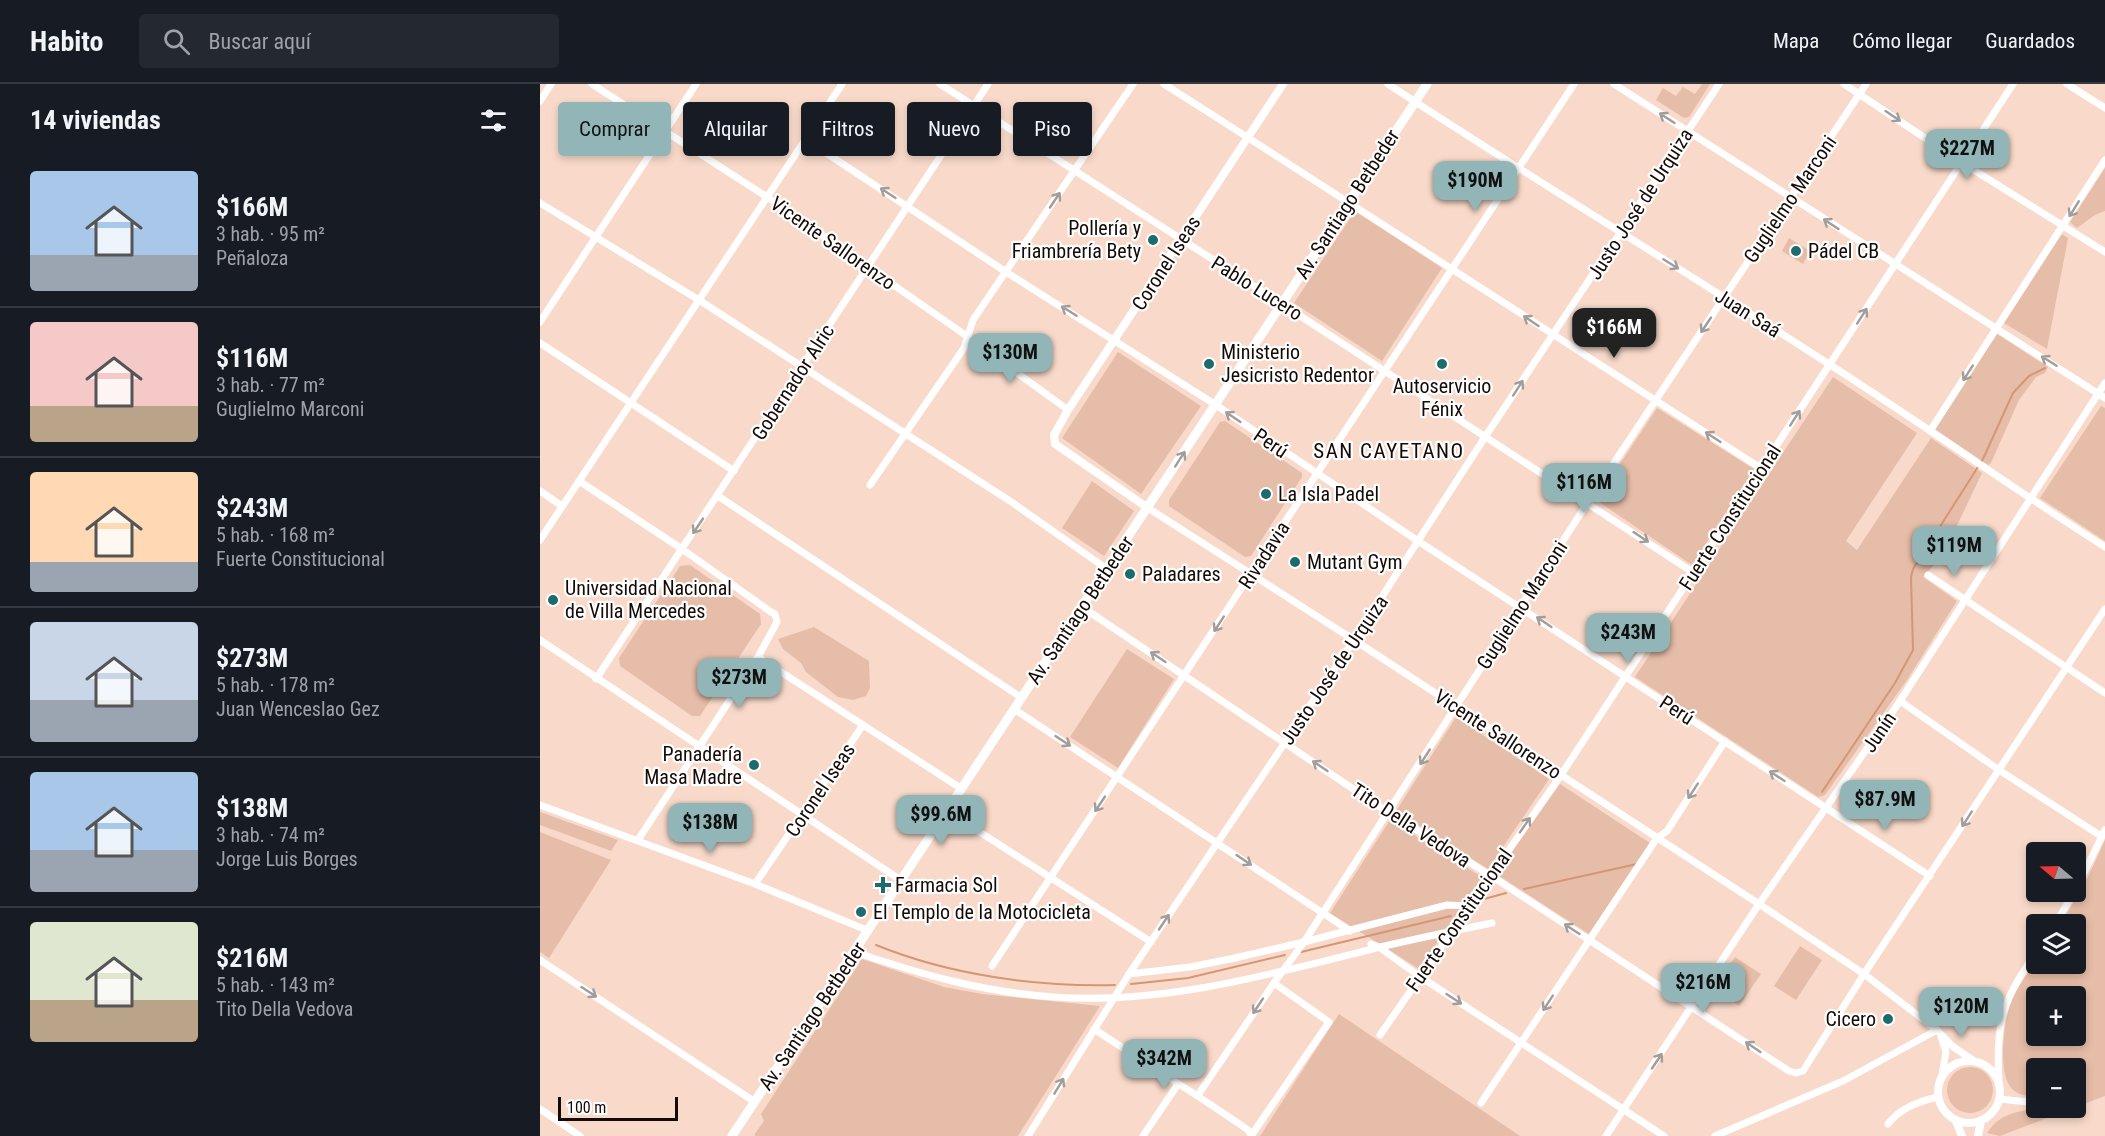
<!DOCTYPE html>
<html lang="es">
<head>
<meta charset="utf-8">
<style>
  :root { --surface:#171b24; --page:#242831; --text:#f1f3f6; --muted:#9ea1a6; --line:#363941; --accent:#92b6b8 }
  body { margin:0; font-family:"Roboto Condensed",sans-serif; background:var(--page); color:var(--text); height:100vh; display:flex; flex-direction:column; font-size:22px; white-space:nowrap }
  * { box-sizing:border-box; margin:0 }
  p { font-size:20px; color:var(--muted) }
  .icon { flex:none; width:33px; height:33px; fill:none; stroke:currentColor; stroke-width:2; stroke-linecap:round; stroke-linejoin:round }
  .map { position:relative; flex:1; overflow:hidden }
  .sheet { display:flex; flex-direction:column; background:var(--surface); width:540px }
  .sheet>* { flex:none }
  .banner { position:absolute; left:18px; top:18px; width:570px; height:54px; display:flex; gap:12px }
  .needle { width:39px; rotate:289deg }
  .fabs { position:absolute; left:1486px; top:758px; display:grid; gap:12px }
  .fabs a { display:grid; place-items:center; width:60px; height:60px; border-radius:6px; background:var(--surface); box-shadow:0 3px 9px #0003; font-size:30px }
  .scale { position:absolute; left:18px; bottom:15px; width:120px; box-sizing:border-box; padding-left:6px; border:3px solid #140a06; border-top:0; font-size:16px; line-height:21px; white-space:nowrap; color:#140a06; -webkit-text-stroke:4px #fff; paint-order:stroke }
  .price { position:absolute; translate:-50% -51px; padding:0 14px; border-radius:12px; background:var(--accent); color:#111; font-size:20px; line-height:39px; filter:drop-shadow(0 2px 3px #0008) }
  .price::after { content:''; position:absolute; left:50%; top:36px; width:18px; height:14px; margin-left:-9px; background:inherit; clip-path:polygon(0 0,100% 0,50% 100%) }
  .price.selected { background:#222; color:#fff }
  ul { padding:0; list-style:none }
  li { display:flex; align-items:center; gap:18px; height:150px; padding:0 30px }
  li+li { border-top:2px solid var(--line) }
  li span { display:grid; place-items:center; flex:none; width:168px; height:120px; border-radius:6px; color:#555 }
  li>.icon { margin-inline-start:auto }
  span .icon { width:72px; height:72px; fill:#fffc; stroke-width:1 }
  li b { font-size:26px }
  h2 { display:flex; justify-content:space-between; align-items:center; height:72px; padding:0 30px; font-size:26px }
  .tag { padding:0 21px; border-radius:6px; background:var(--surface); box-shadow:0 3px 9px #0003; font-size:21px; line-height:54px }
  .tag.selected { background:var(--accent); color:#111 }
  header { display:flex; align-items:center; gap:36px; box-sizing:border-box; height:84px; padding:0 30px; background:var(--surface); border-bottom:2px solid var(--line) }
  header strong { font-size:28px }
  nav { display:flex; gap:33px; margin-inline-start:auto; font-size:21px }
  .search { width:420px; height:54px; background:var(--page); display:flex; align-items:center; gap:15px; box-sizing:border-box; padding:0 21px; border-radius:6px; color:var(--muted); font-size:22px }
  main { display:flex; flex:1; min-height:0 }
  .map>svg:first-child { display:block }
</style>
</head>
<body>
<header>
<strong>Habito</strong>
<div class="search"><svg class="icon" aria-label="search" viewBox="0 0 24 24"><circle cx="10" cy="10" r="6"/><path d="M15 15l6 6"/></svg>Buscar aquí</div>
<nav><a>Mapa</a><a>Cómo llegar</a><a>Guardados</a></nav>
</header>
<main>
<section class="sheet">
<h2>14 viviendas<svg class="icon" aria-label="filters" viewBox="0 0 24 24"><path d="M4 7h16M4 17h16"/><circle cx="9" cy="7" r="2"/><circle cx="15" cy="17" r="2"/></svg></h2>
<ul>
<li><span style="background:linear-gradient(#a9c7e8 70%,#9aa5b1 0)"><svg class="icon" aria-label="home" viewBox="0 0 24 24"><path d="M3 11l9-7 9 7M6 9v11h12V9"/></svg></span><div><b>$166M</b><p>3 hab. · 95 m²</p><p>Peñaloza</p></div></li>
<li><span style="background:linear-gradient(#f6c9c9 70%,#b9a48a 0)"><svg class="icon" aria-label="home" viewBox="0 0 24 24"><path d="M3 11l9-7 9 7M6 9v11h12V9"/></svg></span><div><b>$116M</b><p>3 hab. · 77 m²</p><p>Guglielmo Marconi</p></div></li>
<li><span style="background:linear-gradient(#ffd9b3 75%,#9aa5b1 0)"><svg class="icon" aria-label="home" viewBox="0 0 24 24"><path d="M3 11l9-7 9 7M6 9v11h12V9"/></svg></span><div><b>$243M</b><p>5 hab. · 168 m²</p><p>Fuerte Constitucional</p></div></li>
<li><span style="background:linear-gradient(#c9d6e8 65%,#9aa5b1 0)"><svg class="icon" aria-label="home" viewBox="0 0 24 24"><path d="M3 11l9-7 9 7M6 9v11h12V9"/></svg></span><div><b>$273M</b><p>5 hab. · 178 m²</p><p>Juan Wenceslao Gez</p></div></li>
<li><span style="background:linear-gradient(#a9c7e8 65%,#9aa5b1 0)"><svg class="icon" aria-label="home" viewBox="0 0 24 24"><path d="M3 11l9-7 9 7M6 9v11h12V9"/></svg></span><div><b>$138M</b><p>3 hab. · 74 m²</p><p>Jorge Luis Borges</p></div></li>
<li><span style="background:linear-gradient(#dfe7d0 65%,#b9a48a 0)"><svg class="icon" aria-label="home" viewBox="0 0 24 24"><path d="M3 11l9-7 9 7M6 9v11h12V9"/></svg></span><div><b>$216M</b><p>5 hab. · 143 m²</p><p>Tito Della Vedova</p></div></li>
</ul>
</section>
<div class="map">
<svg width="1565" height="1052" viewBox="0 0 1565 1052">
  <rect width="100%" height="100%" fill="#f9daca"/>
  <!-- green -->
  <g fill="#e6bda8" fill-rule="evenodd">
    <polygon points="1162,0 1170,0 1149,33 1144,34 1116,16 1123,4 1136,12 1143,3 1155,10"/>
    <polygon points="1565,84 1565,127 1555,131 1537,144 1530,138"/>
    <polygon points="815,127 902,184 842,277 754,219"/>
    <polygon points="1522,150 1528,154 1507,265 1464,239"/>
    <polygon points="1249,154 1270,167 1263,180 1242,167"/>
    <polygon points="1457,250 1508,283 1505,289 1496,293 1479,316 1451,379 1448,381 1395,345"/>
    <polygon points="578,268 661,322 601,410 522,354"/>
    <polygon points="1293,293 1377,349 1306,457 1317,466 1391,354 1442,389 1403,471 1383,493 1417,517 1367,596 1285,711 1278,713 1095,593"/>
    <polygon points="1561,322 1565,324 1565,457 1500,414"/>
    <polygon points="1117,324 1214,385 1152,481 1056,416"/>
    <polygon points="685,337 762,389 762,393 711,472 705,473 629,422 629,416 680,338"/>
    <polygon points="552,397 594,427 564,472 522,444"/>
    <polygon points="150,481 220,530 221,540 160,632 152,632 80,582 79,574 140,482"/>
    <polygon points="274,543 329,577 330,604 326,612 313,616 298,613 266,588 261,579 243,565 238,555"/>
    <polygon points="587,565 634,595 578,684 530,653"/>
    <polygon points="916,633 1009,695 948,785 856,727"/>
    <polygon points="1020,700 1110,759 1049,850 956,790"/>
    <polygon points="0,728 78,756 71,767 0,741"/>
    <polygon points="850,736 942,793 879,885 790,829"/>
    <polygon points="0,748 71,776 9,874 0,868"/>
    <path d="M1565,756V1012L1460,1052L1447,1049C1458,1033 1469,1029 1488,1026V1012C1481,1011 1476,1009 1471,1004C1457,986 1464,936 1472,916C1478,902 1488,889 1497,876V879H1536V840H1521L1549,791ZM1497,912H1536V951H1497ZM1497,984H1536V1023H1497Z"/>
    <polygon points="1260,862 1282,876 1256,916 1234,902"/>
    <polygon points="1195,873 1221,890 1199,922 1174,905"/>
    <polygon points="322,875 404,903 442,910 560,922 478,1052 216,1052 214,1051 224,1037 221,1030"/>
    <polygon points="799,930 980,1052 720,1052"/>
    <circle cx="1430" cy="1006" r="23"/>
  </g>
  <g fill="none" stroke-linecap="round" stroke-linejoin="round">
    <!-- stream -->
    <g stroke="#d69674" stroke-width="2">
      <polyline points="1282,708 1355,599 1373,566 1371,493 1373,485 1443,375 1473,309 1489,292 1505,284"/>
      <polyline points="984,805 1097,780"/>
      <polyline points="944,815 966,809"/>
      <path d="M336,861C410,891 496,903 575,901"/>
      <polyline points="761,868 911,832"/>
      <polyline points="591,900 648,894 745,871"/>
    </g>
    <!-- minor -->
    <g stroke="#fff" stroke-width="7">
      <polyline points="52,0 227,113 421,248 528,326"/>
      <polyline points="400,0 742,220 1154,489"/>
      <path d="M624,0C824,127 1022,257 1222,385"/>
      <path d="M848,0C991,94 1137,182 1281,275C1377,336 1469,402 1565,463"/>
      <polyline points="1074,0 1565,314"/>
      <polyline points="1304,0 1421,78 1565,168"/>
      <polyline points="1527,0 1565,24"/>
      <polyline points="0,17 11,0"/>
      <polyline points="265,55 466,188 676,321 878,457 1390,792"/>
      <polyline points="0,119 159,216 366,350 470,417 567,485"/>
      <polyline points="0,238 156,0"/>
      <polyline points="0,259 194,387"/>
      <polyline points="1390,347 1565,76"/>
      <polyline points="39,397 142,465 231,528 235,530 237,538 218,573 98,756"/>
      <polyline points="330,401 424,264 433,236 593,0"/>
      <polyline points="0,407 22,422"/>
      <polyline points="178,412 482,614"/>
      <polyline points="608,424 814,556 1219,820 1324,890 1397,946 1412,962 1434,977"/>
      <polyline points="0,456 302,0"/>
      <polyline points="1388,491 1565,609"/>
      <polyline points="542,523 849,729 950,791 1249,987 1256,989 1263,987 1324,890 1565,525"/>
      <polyline points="0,556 362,797"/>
      <polyline points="218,573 422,705"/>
      <polyline points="56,595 448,0"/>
      <polyline points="1360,617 1459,686 1561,752"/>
      <polyline points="474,625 810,847"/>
      <polyline points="0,721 215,800 329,847"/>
      <polyline points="407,727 611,858"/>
      <polyline points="215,800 323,641"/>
      <polyline points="1536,805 1565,746"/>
      <polyline points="1515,840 1535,807"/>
      <polyline points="831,860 839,863 879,892 1124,1052"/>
      <path d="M315,868C383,891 442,908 514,913C621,921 733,890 836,864C874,855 913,847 952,839"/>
      <polyline points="0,876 215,1018"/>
      <path d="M452,882C648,589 839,293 1034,0"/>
      <polyline points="589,890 650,883 695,874 764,858 907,821 930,822"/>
      <path d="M554,945C605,979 658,1011 708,1046L711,1051"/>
      <polyline points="840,951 1021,691 1473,0"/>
      <polyline points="1401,953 1406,968 1402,991"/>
      <path d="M1459,998C1455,937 1463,916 1497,867"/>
      <polyline points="658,1011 734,899 764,858 1048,418 1326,0"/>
      <polyline points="1459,1015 1488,1018"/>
      <polyline points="941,1019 1117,754 1127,747 1185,657"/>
      <polyline points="0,1025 40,1052"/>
      <path d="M1348,1040C1360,1024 1379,1017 1398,1013"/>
      <polyline points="488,1052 589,890 814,556 945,353 1179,0"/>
      <polyline points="603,1052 638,1000"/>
      <polyline points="711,1052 789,938 734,899"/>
      <polyline points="1066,1052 1219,820 1360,617 1565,299"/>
      <polyline points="1175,1052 1303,997 1397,946"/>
    </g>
    <!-- tertiary -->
    <g stroke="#fff" stroke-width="8">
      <polyline points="608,424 515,360 514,351 528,326 743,0"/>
      <circle cx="1429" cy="1008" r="31"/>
      <polyline points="1416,1037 1422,1052"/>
      <polyline points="1438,1052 1441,1037"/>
    </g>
    <!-- secondary -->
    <polyline stroke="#fff" stroke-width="9" points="192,1052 887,0"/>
  </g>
  <!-- one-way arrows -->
  <defs><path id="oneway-shaft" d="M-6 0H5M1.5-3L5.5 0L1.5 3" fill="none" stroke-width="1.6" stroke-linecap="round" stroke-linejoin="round" transform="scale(1.5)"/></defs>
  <g stroke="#a19d9b">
    <use href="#oneway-shaft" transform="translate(1353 32) rotate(34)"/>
    <use href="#oneway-shaft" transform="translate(1127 34) rotate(-147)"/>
    <use href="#oneway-shaft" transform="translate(348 109) rotate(-147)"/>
    <use href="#oneway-shaft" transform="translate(515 116) rotate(-56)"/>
    <use href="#oneway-shaft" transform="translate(1534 125) rotate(122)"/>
    <use href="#oneway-shaft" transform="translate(1291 140) rotate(-147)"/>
    <use href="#oneway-shaft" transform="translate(1131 180) rotate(32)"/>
    <use href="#oneway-shaft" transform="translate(529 227) rotate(-148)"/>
    <use href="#oneway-shaft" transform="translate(1322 232) rotate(-57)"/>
    <use href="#oneway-shaft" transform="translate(991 237) rotate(-146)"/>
    <use href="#oneway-shaft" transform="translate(1166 241) rotate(124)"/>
    <use href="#oneway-shaft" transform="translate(1509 277) rotate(-148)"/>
    <use href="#oneway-shaft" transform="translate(1428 289) rotate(123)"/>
    <use href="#oneway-shaft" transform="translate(978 304) rotate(-57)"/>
    <use href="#oneway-shaft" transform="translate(693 333) rotate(-146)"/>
    <use href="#oneway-shaft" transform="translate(1255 334) rotate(-57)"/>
    <use href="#oneway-shaft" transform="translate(1173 353) rotate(-147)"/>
    <use href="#oneway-shaft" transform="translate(640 375) rotate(-57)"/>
    <use href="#oneway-shaft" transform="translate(158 442) rotate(124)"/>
    <use href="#oneway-shaft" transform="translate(1101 453) rotate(34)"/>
    <use href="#oneway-shaft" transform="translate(1004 538) rotate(-146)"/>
    <use href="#oneway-shaft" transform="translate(679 540) rotate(123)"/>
    <use href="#oneway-shaft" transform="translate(618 573) rotate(-146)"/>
    <use href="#oneway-shaft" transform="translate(523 657) rotate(33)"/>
    <use href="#oneway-shaft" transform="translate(885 673) rotate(123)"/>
    <use href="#oneway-shaft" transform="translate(780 682) rotate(-146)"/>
    <use href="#oneway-shaft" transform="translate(1237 692) rotate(-147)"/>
    <use href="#oneway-shaft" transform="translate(1153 707) rotate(123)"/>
    <use href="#oneway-shaft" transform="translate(560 720) rotate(124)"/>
    <use href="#oneway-shaft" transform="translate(1427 735) rotate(123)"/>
    <use href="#oneway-shaft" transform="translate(985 741) rotate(-55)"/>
    <use href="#oneway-shaft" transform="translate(704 776) rotate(34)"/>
    <use href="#oneway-shaft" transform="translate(624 838) rotate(-56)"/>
    <use href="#oneway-shaft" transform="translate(1032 845) rotate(-147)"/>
    <use href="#oneway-shaft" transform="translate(49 908) rotate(33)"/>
    <use href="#oneway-shaft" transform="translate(914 915) rotate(33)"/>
    <use href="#oneway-shaft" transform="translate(1008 919) rotate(123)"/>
    <use href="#oneway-shaft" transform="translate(718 922) rotate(124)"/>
    <use href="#oneway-shaft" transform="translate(1213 963) rotate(-146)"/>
    <use href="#oneway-shaft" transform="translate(1117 977) rotate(-56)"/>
    <use href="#oneway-shaft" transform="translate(519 1002) rotate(-59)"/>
  </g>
  <!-- markers -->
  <g fill="#1e6b6d" stroke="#fff" stroke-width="2">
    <circle cx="613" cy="156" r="6"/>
    <circle cx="1256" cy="167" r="6"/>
    <circle cx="669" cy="280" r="6"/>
    <circle cx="902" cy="280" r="6"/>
    <circle cx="726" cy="410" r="6"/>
    <circle cx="755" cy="478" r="6"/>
    <circle cx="590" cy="490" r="6"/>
    <circle cx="13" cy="516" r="6"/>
    <circle cx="214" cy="681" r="6"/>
    <path d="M340 792h6v6h6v6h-6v6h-6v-6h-6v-6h6z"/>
    <circle cx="321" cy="828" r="6"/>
    <circle cx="1348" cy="935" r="6"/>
  </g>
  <g text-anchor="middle" stroke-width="4.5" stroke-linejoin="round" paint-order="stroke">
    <!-- street labels -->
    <g font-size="20" fill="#140a06" stroke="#fff">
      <text transform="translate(1250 115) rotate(-56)" y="7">Guglielmo Marconi</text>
      <text transform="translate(807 120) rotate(-57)" y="7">Av. Santiago Betbeder</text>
      <text transform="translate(1100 120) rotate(-57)" y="7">Justo José de Urquiza</text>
      <text transform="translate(293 159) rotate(35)" y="7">Vicente Sallorenzo</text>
      <text transform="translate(626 179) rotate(-57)" y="7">Coronel Iseas</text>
      <text transform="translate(717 204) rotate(32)" y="7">Pablo Lucero</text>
      <text transform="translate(1208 229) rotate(32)" y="7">Juan Saá</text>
      <text transform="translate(253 298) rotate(-57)" y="7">Gobernador Alric</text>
      <text transform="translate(731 359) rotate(34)" y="7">Perú</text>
      <text transform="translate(1190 433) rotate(-57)" y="7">Fuerte Constitucional</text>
      <text transform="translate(724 471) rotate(-57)" y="7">Rivadavia</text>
      <text transform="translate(982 521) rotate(-57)" y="7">Guglielmo Marconi</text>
      <text transform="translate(540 526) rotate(-56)" y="7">Av. Santiago Betbeder</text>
      <text transform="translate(794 586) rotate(-56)" y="7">Justo José de Urquiza</text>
      <text transform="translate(1137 626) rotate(33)" y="7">Perú</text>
      <text transform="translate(1339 648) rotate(-56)" y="7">Junín</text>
      <text transform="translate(958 650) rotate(33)" y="7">Vicente Sallorenzo</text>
      <text transform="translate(280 706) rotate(-56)" y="7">Coronel Iseas</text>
      <text transform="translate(871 741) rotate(33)" y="7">Tito Della Vedova</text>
      <text transform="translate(919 836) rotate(-55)" y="7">Fuerte Constitucional</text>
      <text transform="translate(272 932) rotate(-56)" y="7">Av. Santiago Betbeder</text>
    </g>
    <!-- poi labels -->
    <g font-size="20" fill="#140a06" stroke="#fff" text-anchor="start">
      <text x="601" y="151" text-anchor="end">Pollería y<tspan x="601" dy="23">Friambrería Bety</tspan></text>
      <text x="1268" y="174">Pádel CB</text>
      <text x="681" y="275">Ministerio<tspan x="681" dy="23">Jesicristo Redentor</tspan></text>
      <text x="902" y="309" text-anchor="middle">Autoservicio<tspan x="902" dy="23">Fénix</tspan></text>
      <text x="738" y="417">La Isla Padel</text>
      <text x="767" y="485">Mutant Gym</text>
      <text x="602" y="497">Paladares</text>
      <text x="25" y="511">Universidad Nacional<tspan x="25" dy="23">de Villa Mercedes</tspan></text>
      <text x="202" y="677" text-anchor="end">Panadería<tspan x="202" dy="23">Masa Madre</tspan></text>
      <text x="355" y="808">Farmacia Sol</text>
      <text x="333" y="835">El Templo de la Motocicleta</text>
      <text x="1336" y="942" text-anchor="end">Cicero</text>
    </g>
    <!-- neighbourhood labels -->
    <g font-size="21" letter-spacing="1.5" fill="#140a06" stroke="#fff">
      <text x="849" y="374">SAN CAYETANO</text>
    </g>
  </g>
</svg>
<div class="fabs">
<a><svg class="needle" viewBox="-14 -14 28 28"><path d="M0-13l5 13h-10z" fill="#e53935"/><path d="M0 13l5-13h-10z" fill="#9ea1a6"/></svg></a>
<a><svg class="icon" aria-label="layers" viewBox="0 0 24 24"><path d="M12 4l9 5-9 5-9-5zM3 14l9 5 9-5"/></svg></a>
<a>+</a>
<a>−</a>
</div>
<div class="scale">100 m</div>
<b class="price" style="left:1427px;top:96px">$227M</b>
<b class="price" style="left:935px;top:128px">$190M</b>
<b class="price selected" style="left:1074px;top:275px">$166M</b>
<b class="price" style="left:470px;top:300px">$130M</b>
<b class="price" style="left:1044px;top:430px">$116M</b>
<b class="price" style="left:1414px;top:493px">$119M</b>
<b class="price" style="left:1088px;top:580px">$243M</b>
<b class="price" style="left:199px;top:625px">$273M</b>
<b class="price" style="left:1345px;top:747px">$87.9M</b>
<b class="price" style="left:401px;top:762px">$99.6M</b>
<b class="price" style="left:170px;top:770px">$138M</b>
<b class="price" style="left:1163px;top:930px">$216M</b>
<b class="price" style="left:1421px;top:954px">$120M</b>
<b class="price" style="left:624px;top:1006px">$342M</b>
<div class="banner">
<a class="tag selected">Comprar</a>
<a class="tag">Alquilar</a>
<a class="tag">Filtros</a>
<a class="tag">Nuevo</a>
<a class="tag">Piso</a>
</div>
</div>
</main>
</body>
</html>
